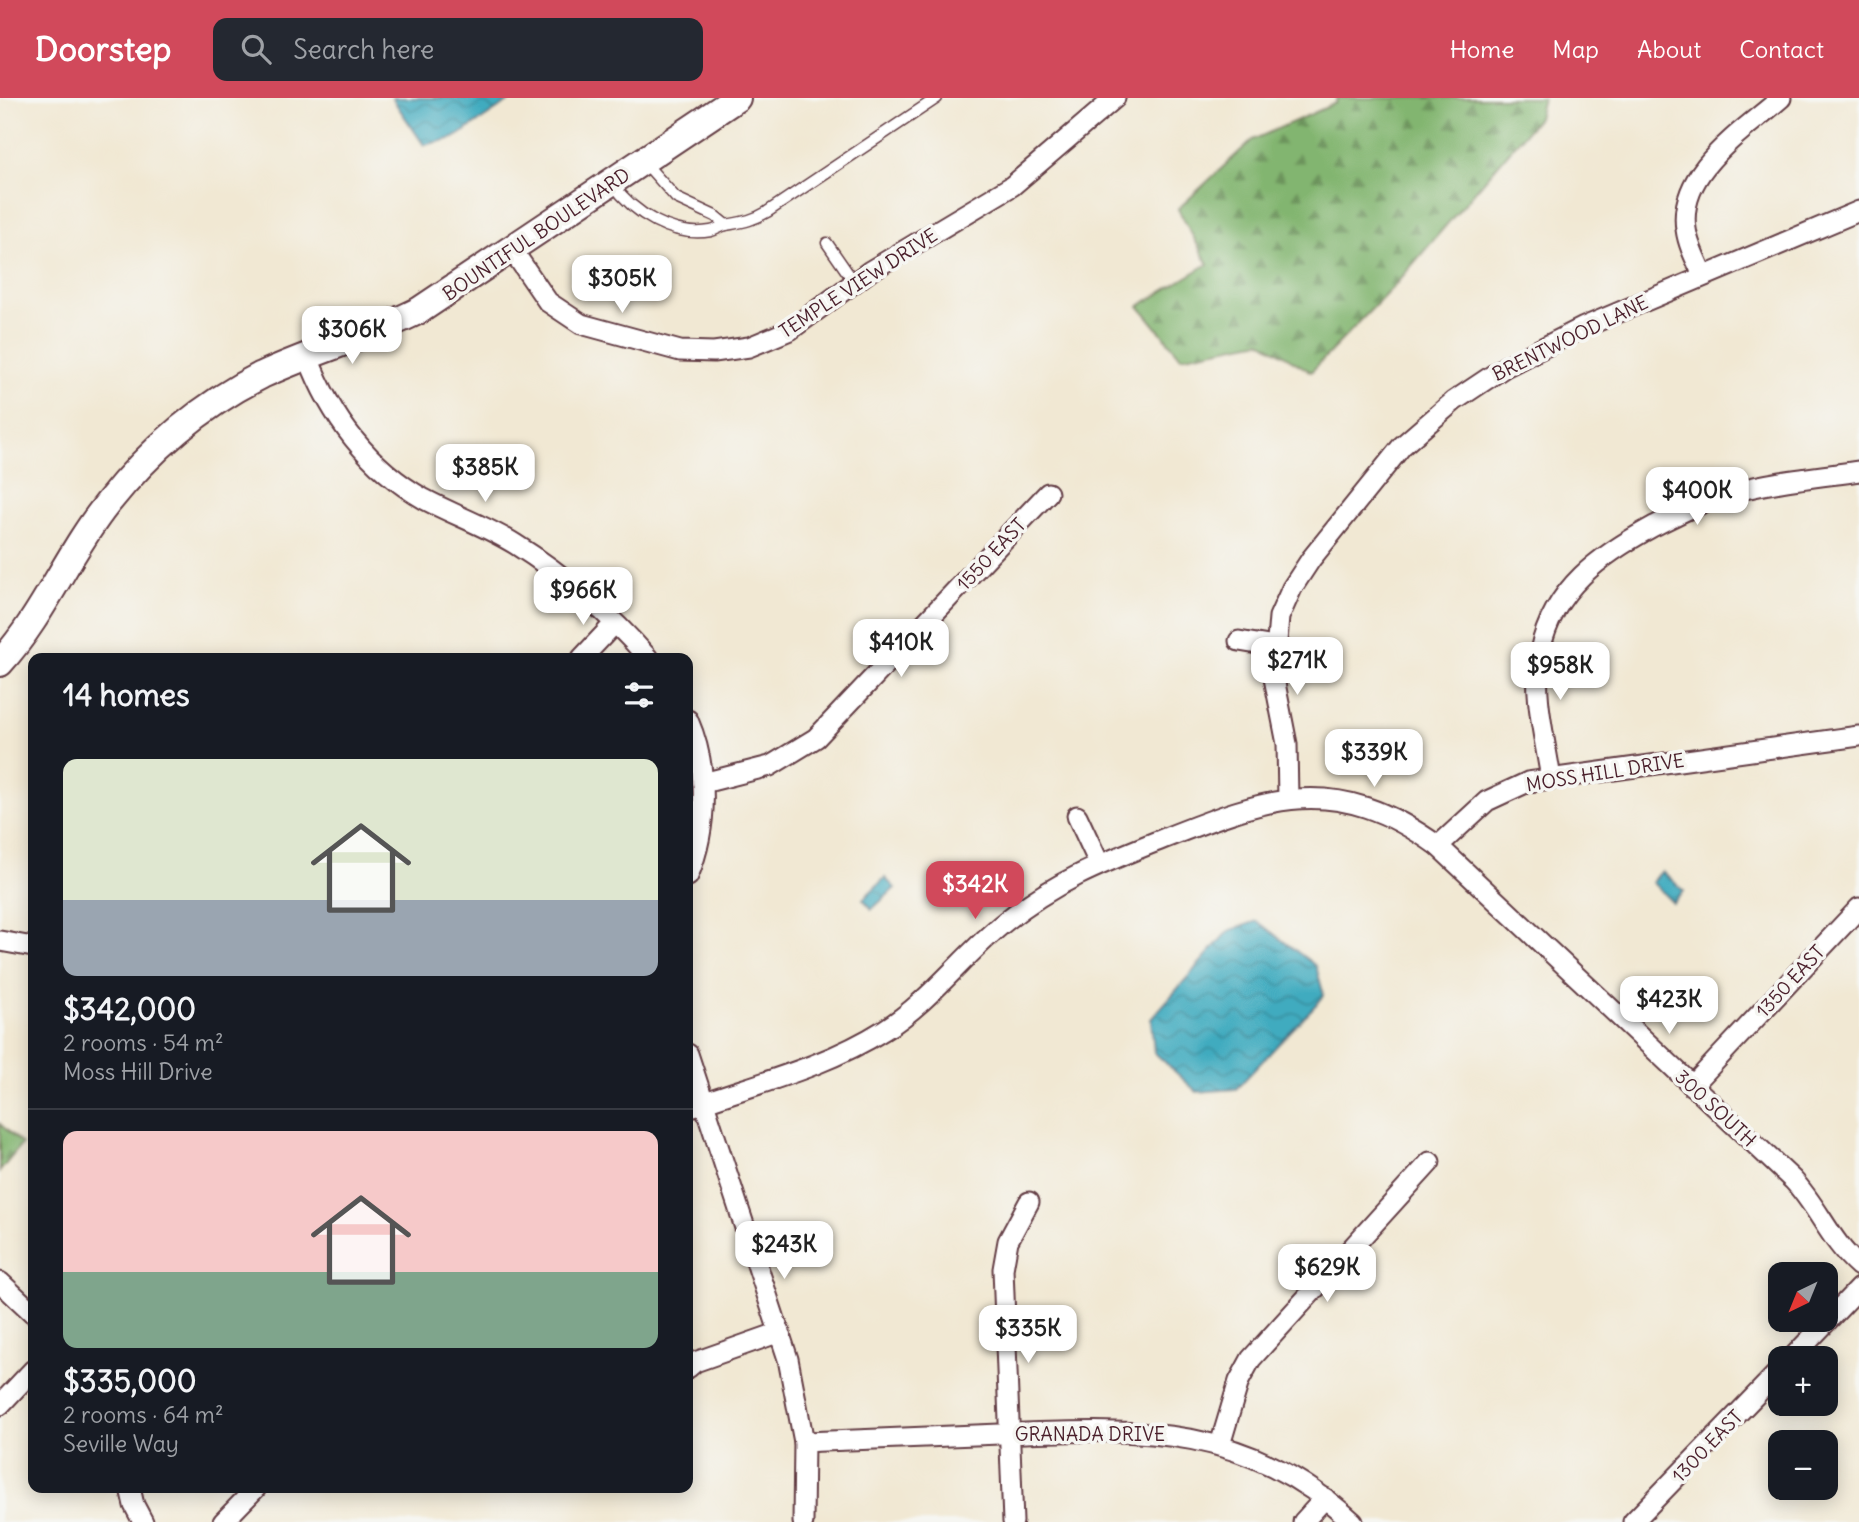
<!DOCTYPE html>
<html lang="en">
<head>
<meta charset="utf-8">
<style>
  :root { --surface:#171b24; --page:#242831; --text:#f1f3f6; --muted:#9ea1a6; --line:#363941; --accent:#d1495b }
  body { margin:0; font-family:Delius,sans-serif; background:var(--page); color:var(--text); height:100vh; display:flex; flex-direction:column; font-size:26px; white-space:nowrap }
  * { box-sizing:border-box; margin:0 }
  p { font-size:23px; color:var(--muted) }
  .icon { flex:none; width:38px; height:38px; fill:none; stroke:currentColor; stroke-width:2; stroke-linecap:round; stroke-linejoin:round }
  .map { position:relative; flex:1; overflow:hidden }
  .side { position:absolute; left:28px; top:555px; width:665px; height:840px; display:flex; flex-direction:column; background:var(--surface); border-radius:14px; box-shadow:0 4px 18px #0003 }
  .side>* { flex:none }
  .needle { width:46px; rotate:223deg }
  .controls { position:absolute; left:1768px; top:1164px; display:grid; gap:14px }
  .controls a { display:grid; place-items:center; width:70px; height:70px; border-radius:14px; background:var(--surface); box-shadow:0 4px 18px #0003; font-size:35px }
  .price { position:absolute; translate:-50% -60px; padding:0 16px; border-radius:14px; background:#fff; color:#222; font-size:23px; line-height:46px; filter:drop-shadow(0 2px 4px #0008) }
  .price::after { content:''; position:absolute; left:50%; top:42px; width:21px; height:16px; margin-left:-10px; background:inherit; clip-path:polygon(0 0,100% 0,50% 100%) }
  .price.on { background:var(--accent); color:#fff }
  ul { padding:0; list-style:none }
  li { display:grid; align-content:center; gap:14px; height:371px; padding:0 35px }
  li+li { border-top:2px solid var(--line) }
  li span { display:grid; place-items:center; height:217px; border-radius:14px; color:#555 }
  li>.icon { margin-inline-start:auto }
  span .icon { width:126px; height:126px; fill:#fffc; stroke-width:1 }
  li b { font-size:30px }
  h2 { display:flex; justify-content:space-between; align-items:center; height:84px; padding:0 35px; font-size:30px }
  header { display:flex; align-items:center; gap:42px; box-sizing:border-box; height:98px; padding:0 35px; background:var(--accent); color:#fff }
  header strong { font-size:33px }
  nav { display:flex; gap:38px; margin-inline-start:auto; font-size:24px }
  .search { width:490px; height:63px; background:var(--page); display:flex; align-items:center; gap:18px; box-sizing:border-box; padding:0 24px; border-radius:14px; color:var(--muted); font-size:26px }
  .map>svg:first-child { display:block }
</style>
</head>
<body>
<header>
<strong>Doorstep</strong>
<div class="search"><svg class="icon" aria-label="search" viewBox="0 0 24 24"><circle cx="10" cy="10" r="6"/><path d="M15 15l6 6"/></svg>Search here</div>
<nav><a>Home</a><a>Map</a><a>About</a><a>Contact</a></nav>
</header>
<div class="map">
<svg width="1859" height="1424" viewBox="0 0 1859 1424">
  <defs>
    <pattern id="forest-firs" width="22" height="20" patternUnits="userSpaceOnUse" patternTransform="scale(1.75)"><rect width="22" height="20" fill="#82b570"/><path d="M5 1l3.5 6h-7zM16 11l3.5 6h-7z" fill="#6c935c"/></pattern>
    <pattern id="water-waves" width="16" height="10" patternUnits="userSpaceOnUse" patternTransform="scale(1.75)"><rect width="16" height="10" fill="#40abbf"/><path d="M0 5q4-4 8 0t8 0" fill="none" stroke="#388b9b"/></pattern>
  </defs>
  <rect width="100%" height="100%" fill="#f6f6f2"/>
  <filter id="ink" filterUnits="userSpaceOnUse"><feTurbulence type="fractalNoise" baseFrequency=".0143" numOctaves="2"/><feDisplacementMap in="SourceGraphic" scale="14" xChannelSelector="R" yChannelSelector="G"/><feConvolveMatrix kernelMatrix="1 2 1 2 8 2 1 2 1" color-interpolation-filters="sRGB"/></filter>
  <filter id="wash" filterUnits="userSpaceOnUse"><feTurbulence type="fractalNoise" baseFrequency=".00686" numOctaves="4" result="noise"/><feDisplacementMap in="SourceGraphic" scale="28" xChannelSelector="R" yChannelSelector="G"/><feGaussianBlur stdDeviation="1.57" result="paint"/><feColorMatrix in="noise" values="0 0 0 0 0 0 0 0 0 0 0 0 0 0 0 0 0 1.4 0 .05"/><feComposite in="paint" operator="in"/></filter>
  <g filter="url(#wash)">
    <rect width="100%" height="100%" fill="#f1e8d3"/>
    <!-- forest -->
    <g fill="url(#forest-firs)" stroke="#666a4e" stroke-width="2">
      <polygon points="1337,0 1543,0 1538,20 1395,187 1311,274 1261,243 1181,259 1139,208 1208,166 1178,111 1252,42 1336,5"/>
      <polygon points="0,1026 22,1046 0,1073"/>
    </g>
    <!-- water -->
    <g fill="url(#water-waves)" stroke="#456575" stroke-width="2">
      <polygon points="392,0 514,0 454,40 424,47"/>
      <polygon points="1662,773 1684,793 1673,805 1652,784"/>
      <polygon points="885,780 895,790 872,811 863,801"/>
      <polygon points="1257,823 1316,868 1324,898 1236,991 1197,994 1154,954 1151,921 1228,833"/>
    </g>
  </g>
  <g filter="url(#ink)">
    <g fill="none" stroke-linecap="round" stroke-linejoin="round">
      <defs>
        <g id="service">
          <polyline points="645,65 676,100 715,118 726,127"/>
          <path d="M613,86C633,115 673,140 711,133C716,132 721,128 726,127C742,124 752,123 767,114L937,0"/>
          <polyline points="827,145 854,184"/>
        </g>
        <g id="minor">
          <polyline points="513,153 548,204 581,226 680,253 714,254 749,249 790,232 870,173 1012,88 1115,0"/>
          <path d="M1703,177C1696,162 1688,147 1686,131C1677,73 1744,33 1781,0"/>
          <path d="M308,259C330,318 368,369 424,401C454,417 486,428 515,446C563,476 611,517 648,560"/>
          <polyline points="1239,543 1275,549"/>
          <polyline points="582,560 614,526"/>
          <path d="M688,622C709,670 708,730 688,778"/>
          <path d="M1551,681C1545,640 1532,594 1540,553C1553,490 1601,457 1654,428C1680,415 1705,402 1733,394C1774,383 1817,379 1859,373"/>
          <polyline points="703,685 770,668 816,640 1048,395"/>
          <polyline points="1288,700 1287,646 1274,580 1279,519 1292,490 1311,461 1402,348 1454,303 1505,269 1584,229 1859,113"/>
          <polyline points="1077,718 1099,765"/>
          <polyline points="1438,748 1487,703 1528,684 1859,638"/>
          <polyline points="0,843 33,849"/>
          <polyline points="688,956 788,1261 804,1344 803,1424"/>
          <polyline points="1692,988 1859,810"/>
          <path d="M688,1010C754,986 824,970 884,932C931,903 963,857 1006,823C1053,785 1100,766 1155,744C1264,701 1332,671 1438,748L1793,1082C1819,1110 1830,1143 1859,1168"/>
          <polyline points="0,1184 33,1215"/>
          <polyline points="1792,1260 1859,1190"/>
          <polyline points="688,1270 695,1264 780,1234"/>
          <polyline points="0,1307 33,1272"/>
          <path d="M804,1344C869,1341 934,1339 1000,1336C1139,1331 1242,1324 1353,1424"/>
          <polyline points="1220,1347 1239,1283 1251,1261 1430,1064"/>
          <polyline points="130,1390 134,1407 143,1424"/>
          <polyline points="223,1424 256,1390"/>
          <polyline points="1013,1424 1003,1171 1008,1143 1029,1104"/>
          <polyline points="1303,1424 1325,1400"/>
          <polyline points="1633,1424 1780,1272"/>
        </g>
        <path id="secondary" d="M0,565C44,517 67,456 107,406C149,353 202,307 262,277C314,253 369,238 420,212L737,0"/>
      </defs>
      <!-- service casing -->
      <use href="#service" stroke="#633d44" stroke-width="13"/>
      <!-- minor casing -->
      <use href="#minor" stroke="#633d44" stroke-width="23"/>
      <!-- secondary casing -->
      <use href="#secondary" stroke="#633d44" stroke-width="30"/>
      <!-- service -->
      <use href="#service" stroke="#fff" stroke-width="10"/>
      <!-- minor -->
      <use href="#minor" stroke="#fff" stroke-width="19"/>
      <!-- secondary -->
      <use href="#secondary" stroke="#fff" stroke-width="26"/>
    </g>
  </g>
  <g text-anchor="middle" stroke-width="7" stroke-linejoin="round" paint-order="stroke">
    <!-- street labels -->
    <g font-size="19" fill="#4a1f2b" stroke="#f6f6f2">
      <text transform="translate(536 136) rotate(-34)" y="7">BOUNTIFUL BOULEVARD</text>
      <text transform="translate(858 185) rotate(-33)" y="7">TEMPLE VIEW DRIVE</text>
      <text transform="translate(1570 240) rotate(-26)" y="7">BRENTWOOD LANE</text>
      <text transform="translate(991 456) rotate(-47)" y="7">1550 EAST</text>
      <text transform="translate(1605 674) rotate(-9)" y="7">MOSS HILL DRIVE</text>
      <text transform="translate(1790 883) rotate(-47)" y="7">1350 EAST</text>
      <text transform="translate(1716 1010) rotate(43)" y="7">300 SOUTH</text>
      <text x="1090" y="1343">GRANADA DRIVE</text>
      <text transform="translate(1707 1348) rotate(-46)" y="7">1300 EAST</text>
    </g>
  </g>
</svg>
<div class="controls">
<a><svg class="needle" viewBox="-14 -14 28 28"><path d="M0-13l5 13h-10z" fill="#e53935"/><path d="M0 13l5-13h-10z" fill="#9ea1a6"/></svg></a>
<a>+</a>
<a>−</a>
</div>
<b class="price" style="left:622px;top:217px">$305K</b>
<b class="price" style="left:352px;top:268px">$306K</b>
<b class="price" style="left:485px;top:406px">$385K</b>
<b class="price" style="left:1697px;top:429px">$400K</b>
<b class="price" style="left:583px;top:529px">$966K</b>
<b class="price" style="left:901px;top:581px">$410K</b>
<b class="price" style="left:1297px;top:599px">$271K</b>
<b class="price" style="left:1560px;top:604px">$958K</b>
<b class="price" style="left:1374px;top:691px">$339K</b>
<b class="price on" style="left:975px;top:823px">$342K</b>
<b class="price" style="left:1669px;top:938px">$423K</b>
<b class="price" style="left:784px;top:1183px">$243K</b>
<b class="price" style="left:1327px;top:1206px">$629K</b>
<b class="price" style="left:1028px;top:1267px">$335K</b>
<section class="side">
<h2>14 homes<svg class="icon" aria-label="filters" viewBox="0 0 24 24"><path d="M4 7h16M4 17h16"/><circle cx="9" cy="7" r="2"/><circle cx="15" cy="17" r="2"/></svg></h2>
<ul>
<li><span style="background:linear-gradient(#dfe7d0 65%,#9aa5b1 0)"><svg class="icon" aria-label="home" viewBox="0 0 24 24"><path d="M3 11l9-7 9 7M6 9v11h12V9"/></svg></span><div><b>$342,000</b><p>2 rooms · 54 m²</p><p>Moss Hill Drive</p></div></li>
<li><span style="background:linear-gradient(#f6c9c9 65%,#7fa58c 0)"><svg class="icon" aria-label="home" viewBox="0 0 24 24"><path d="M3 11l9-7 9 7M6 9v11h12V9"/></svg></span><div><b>$335,000</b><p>2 rooms · 64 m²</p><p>Seville Way</p></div></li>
</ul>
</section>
</div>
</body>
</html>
